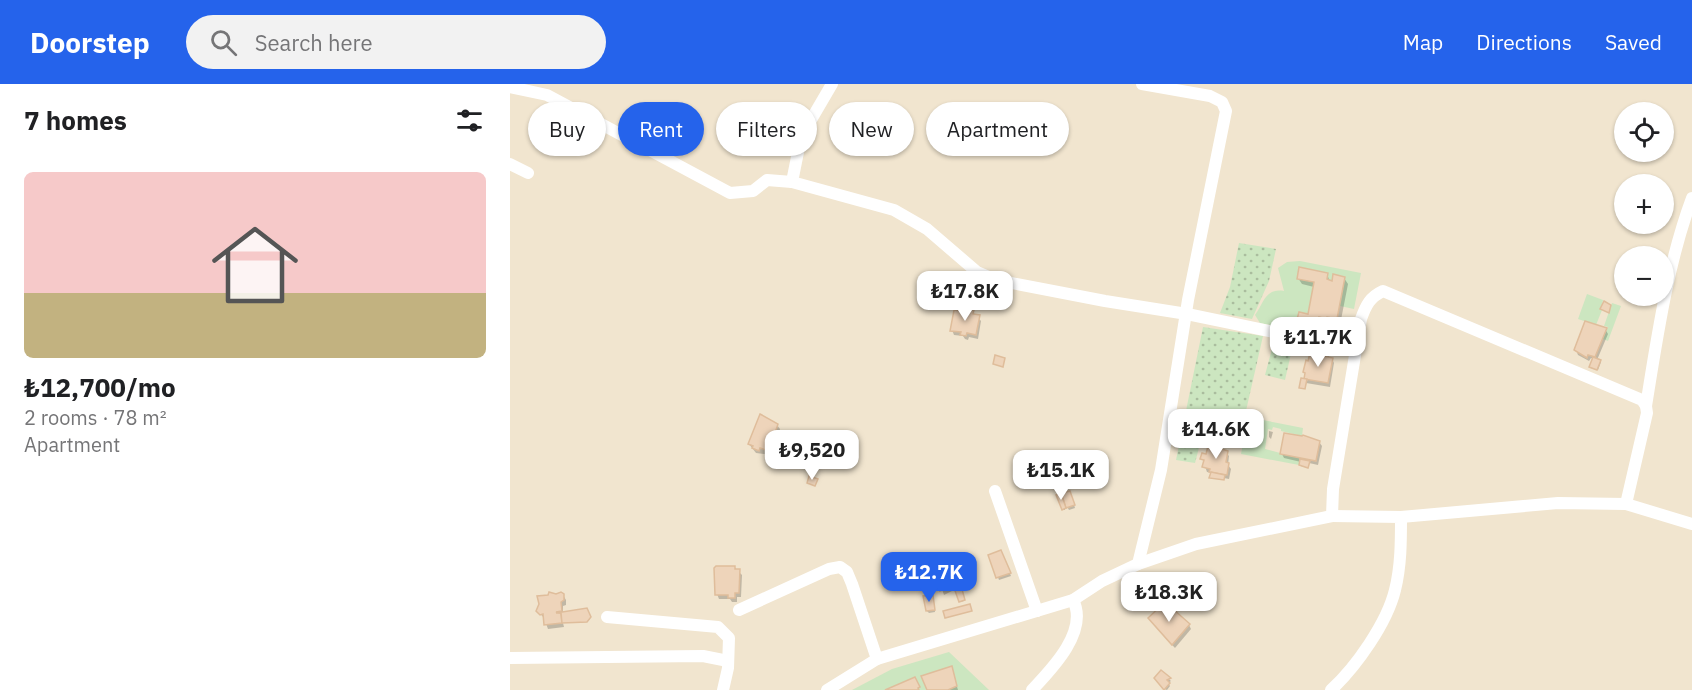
<!DOCTYPE html>
<html lang="en">
<head>
<meta charset="utf-8">
<style>
  :root { --surface:#fff; --page:#f2f2f2; --text:#202124; --muted:#757577; --accent:#2563eb }
  body { margin:0; font-family:"IBM Plex Sans",sans-serif; background:var(--page); color:var(--text); height:100vh; display:flex; flex-direction:column; font-size:22px; white-space:nowrap }
  * { box-sizing:border-box; margin:0 }
  p { font-size:20px; color:var(--muted) }
  .icon { flex:none; width:33px; height:33px; fill:none; stroke:currentColor; stroke-width:2; stroke-linecap:round; stroke-linejoin:round }
  .map { position:relative; flex:1; overflow:hidden }
  .drawer { display:flex; flex-direction:column; background:var(--surface); width:510px }
  .drawer>* { flex:none }
  .guide { position:absolute; left:18px; top:18px; width:570px; height:54px; display:flex; gap:12px }
  .buttons { position:absolute; left:1104px; top:18px; display:grid; gap:12px }
  .buttons a { display:grid; place-items:center; width:60px; height:60px; border-radius:50%; background:var(--surface); box-shadow:0 2px 4px #0004; font-size:30px }
  .price { position:absolute; translate:-50% -51px; padding:0 14px; border-radius:12px; background:#fff; color:#222; font-size:20px; line-height:39px; filter:drop-shadow(0 2px 3px #0008) }
  .price::after { content:''; position:absolute; left:50%; top:36px; width:18px; height:14px; margin-left:-9px; background:inherit; clip-path:polygon(0 0,100% 0,50% 100%) }
  .price.on { background:var(--accent); color:#fff }
  ul { padding:0; list-style:none }
  li { display:grid; align-content:center; gap:12px; height:318px; padding:0 24px }
  li span { display:grid; place-items:center; height:186px; border-radius:9px; color:#555 }
  li>.icon { margin-inline-start:auto }
  span .icon { width:108px; height:108px; fill:#fffc; stroke-width:1 }
  li b { font-size:26px }
  h2 { display:flex; justify-content:space-between; align-items:center; height:72px; padding:0 24px; font-size:26px }
  .tag { padding:0 21px; border-radius:27px; background:var(--surface); box-shadow:0 2px 4px #0004; font-size:21px; line-height:54px }
  .tag.on { background:var(--accent); color:#fff }
  header { display:flex; align-items:center; gap:36px; box-sizing:border-box; height:84px; padding:0 30px; background:var(--accent); color:#fff }
  header strong { font-size:28px }
  nav { display:flex; gap:33px; margin-inline-start:auto; font-size:21px }
  .search { width:420px; height:54px; background:var(--page); display:flex; align-items:center; gap:15px; box-sizing:border-box; padding:0 21px; border-radius:33px; color:var(--muted); font-size:22px }
  main { display:flex; flex:1; min-height:0 }
  .map>svg:first-child { display:block }
</style>
</head>
<body>
<header>
<strong>Doorstep</strong>
<div class="search"><svg class="icon" aria-label="search" viewBox="0 0 24 24"><circle cx="10" cy="10" r="6"/><path d="M15 15l6 6"/></svg>Search here</div>
<nav><a>Map</a><a>Directions</a><a>Saved</a></nav>
</header>
<main>
<section class="drawer">
<h2>7 homes<svg class="icon" aria-label="filters" viewBox="0 0 24 24"><path d="M4 7h16M4 17h16"/><circle cx="9" cy="7" r="2"/><circle cx="15" cy="17" r="2"/></svg></h2>
<ul>
<li><span style="background:linear-gradient(#f6c9c9 65%,#c2b280 0)"><svg class="icon" aria-label="home" viewBox="0 0 24 24"><path d="M3 11l9-7 9 7M6 9v11h12V9"/></svg></span><div><b>₺12,700/mo</b><p>2 rooms · 78 m²</p><p>Apartment</p></div></li>
</ul>
</section>
<div class="map">
<svg width="1182" height="606" viewBox="0 0 1182 606">
  <defs>
    <pattern id="park-dots" width="8" height="8" patternUnits="userSpaceOnUse" patternTransform="scale(1.5)"><rect width="8" height="8" fill="#cce6c0"/><path d="M2 2h.1M6 6h.1" fill="none" stroke="#aabd9e" stroke-width="1.8" stroke-linecap="round"/></pattern>
  </defs>
  <rect width="100%" height="100%" fill="#faf3e0"/>
  <!-- residential -->
  <path fill="#f1e5cf" fill-rule="evenodd" d="M0,0H1182V606H0ZM1114,28H1154V68H1114ZM1114,100H1154V140H1114ZM1114,172H1154V212H1114Z"/>
  <!-- grass -->
  <g fill="#cce6c0">
    <path d="M790,177L851,189L844,225L830,222L827,234L817,233L816,235L809,234L808,236L841,243L839,258L750,239L745,231C754,219 755,204 774,207L768,184L777,178Z"/>
    <polygon points="1077,210 1093,216 1091,225 1092,226 1086,241 1068,235"/>
    <polygon points="1102,219 1111,222 1098,257 1093,255 1098,243 1094,242"/>
    <polygon points="738,333 793,344 792,352 771,347 771,345 763,343 762,346 758,345 755,365 789,374 789,381 731,370"/>
    <polygon points="439,568 479,606 342,606 382,585"/>
  </g>
  <!-- park -->
  <g fill="url(#park-dots)">
    <polygon points="729,159 766,165 759,197 742,235 710,229 720,203"/>
    <polygon points="693,243 753,252 728,362 691,356 685,379 666,376"/>
    <polygon points="763,261 782,265 775,296 755,291"/>
  </g>
  <!-- shadow -->
  <g fill="#0003">
    <polygon points="817,190 820,198 834,194 838,200 830,241 819,238 819,241 812,239 810,249 791,245 788,239 799,231 804,203 792,200 788,194"/>
    <polygon points="463,228 471,237 468,255 459,253 458,256 455,255 453,252 444,251 442,246"/>
    <polygon points="1095,245 1098,250 1087,276 1091,278 1088,286 1081,284 1084,275 1081,274 1079,277 1068,271 1066,266"/>
    <polygon points="816,266 819,266 819,274 822,275 824,279 820,303 796,299 795,305 791,304 816,274"/>
    <polygon points="267,341 270,345 262,371 246,369 239,360"/>
    <polygon points="759,347 763,348 761,355 759,353"/>
    <polygon points="809,358 812,362 808,381 799,379 798,384 791,382 791,378 774,374 772,370"/>
    <polygon points="712,364 719,372 718,381 721,385 719,395 714,394 714,396 701,394 702,389 697,388 692,374"/>
    <polygon points="561,411 565,424 559,426 555,419 555,426 553,426 548,412"/>
    <polygon points="492,470 501,492 489,496 480,472"/>
    <polygon points="453,479 457,491 453,492 456,501 451,503 454,517 450,518 446,505 434,511 426,488"/>
    <polygon points="224,483 232,491 231,513 227,513 227,518 222,518 220,515 209,515 207,510"/>
    <polygon points="53,511 56,516 56,521 53,522 53,529 76,525 80,535 77,538 53,539 54,543 38,545 34,534 28,527"/>
    <polygon points="423,512 425,528 419,529 417,527"/>
    <polygon points="679,541 681,545 665,564 653,551"/>
    <polygon points="441,584 448,606 418,606"/>
    <polygon points="651,588 661,597 658,599 660,602 657,606 652,604"/>
  </g>
  <!-- building -->
  <g fill="#eed4ba" stroke="#dfbd9b" stroke-width="1.5">
    <polygon points="789,183 818,189 817,195 822,197 823,190 835,193 827,235 817,233 816,235 809,233 807,244 786,239 789,228 798,230 804,198 787,195"/>
    <polygon points="1094,217 1101,221 1099,229 1090,225"/>
    <polygon points="452,224 464,226 463,230 470,231 466,251 457,249 456,252 450,251 451,248 440,247 444,226 451,227"/>
    <polygon points="1075,237 1097,244 1085,273 1078,271 1077,274 1064,266"/>
    <polygon points="800,269 823,274 818,299 794,295 795,289 793,288 796,276 798,277"/>
    <polygon points="485,271 495,274 493,283 483,280"/>
    <polygon points="1083,273 1091,276 1087,286 1079,283"/>
    <polygon points="791,294 797,295 795,305 789,304"/>
    <polygon points="250,330 268,340 259,367 250,364 249,367 242,364 243,362 238,360"/>
    <polygon points="774,349 792,352 793,351 810,357 806,377 770,370"/>
    <polygon points="706,361 713,363 712,365 718,367 716,378 719,379 717,391 699,388 700,385 692,383 694,376 690,375 692,369 696,370 698,362 706,363"/>
    <polygon points="790,375 800,377 798,384 789,381"/>
    <polygon points="701,388 715,391 714,396 699,394"/>
    <polygon points="299,392 308,395 305,402 297,399"/>
    <polygon points="560,407 565,421 556,424 551,409"/>
    <polygon points="551,409 556,424 552,426 546,411"/>
    <polygon points="491,466 501,489 486,494 478,471"/>
    <polygon points="453,477 456,486 452,488 455,496 430,507 424,487"/>
    <polygon points="206,482 225,482 225,485 230,485 229,509 225,509 225,514 218,514 218,511 205,511 204,484"/>
    <polygon points="450,498 455,516 449,518 443,501"/>
    <polygon points="39,508 46,510 51,508 54,510 54,516 51,518 52,527 46,528 51,529 52,539 34,541 33,530 30,531 26,527 29,520 27,512 38,511"/>
    <polygon points="423,511 425,526 416,527 413,512"/>
    <polygon points="655,518 680,540 662,561 638,534"/>
    <polygon points="460,520 462,527 435,534 433,527"/>
    <polygon points="77,524 81,533 77,538 52,539 51,529 46,529"/>
    <polygon points="442,582 447,602 438,606 417,606 411,592"/>
    <polygon points="651,586 661,594 657,596 660,599 654,606 644,594"/>
    <polygon points="405,593 410,603 408,604 409,606 375,606"/>
  </g>
  <g fill="none" stroke-linecap="round" stroke-linejoin="round">
    <!-- street -->
    <g stroke="#fff" stroke-width="12">
      <polyline points="0,3 37,11 220,109 243,107 257,96 282,98 384,126 417,145 467,188 486,196 595,217 677,230 846,265"/>
      <polyline points="0,80 18,89"/>
      <polyline points="282,98 291,53 322,0"/>
      <path d="M1136,322C1147,254 1158,178 1182,114"/>
      <polyline points="485,407 527,527"/>
      <polyline points="891,433 1048,419 1116,420 1182,440"/>
      <path d="M628,480L686,460L822,432L823,405L851,235C856,221 860,213 873,207L1132,316L1136,322L1137,329L1116,420"/>
      <polyline points="229,526 319,485 330,483 337,488 342,500 367,575"/>
      <polyline points="97,533 208,543 219,554 218,584 213,606"/>
      <polyline points="0,574 193,572 218,577"/>
      <polyline points="317,606 367,575 563,516 592,497 628,480 651,386 678,216 716,27 712,18 700,12 632,0"/>
      <path d="M522,606C542,585 579,547 563,516"/>
      <path d="M821,606C846,583 877,539 885,506C891,482 891,458 891,433L822,432"/>
    </g>
  </g>
</svg>
<div class="buttons">
<a><svg class="icon" aria-label="locate" viewBox="0 0 24 24"><circle cx="12" cy="12" r="6"/><path d="M12 2v4M12 18v4M2 12h4M18 12h4"/></svg></a>
<a>+</a>
<a>−</a>
</div>
<b class="price" style="left:455px;top:238px">₺17.8K</b>
<b class="price" style="left:808px;top:284px">₺11.7K</b>
<b class="price" style="left:706px;top:376px">₺14.6K</b>
<b class="price" style="left:302px;top:397px">₺9,520</b>
<b class="price" style="left:551px;top:417px">₺15.1K</b>
<b class="price on" style="left:419px;top:519px">₺12.7K</b>
<b class="price" style="left:659px;top:539px">₺18.3K</b>
<div class="guide">
<a class="tag">Buy</a>
<a class="tag on">Rent</a>
<a class="tag">Filters</a>
<a class="tag">New</a>
<a class="tag">Apartment</a>
</div>
</div>
</main>
</body>
</html>
